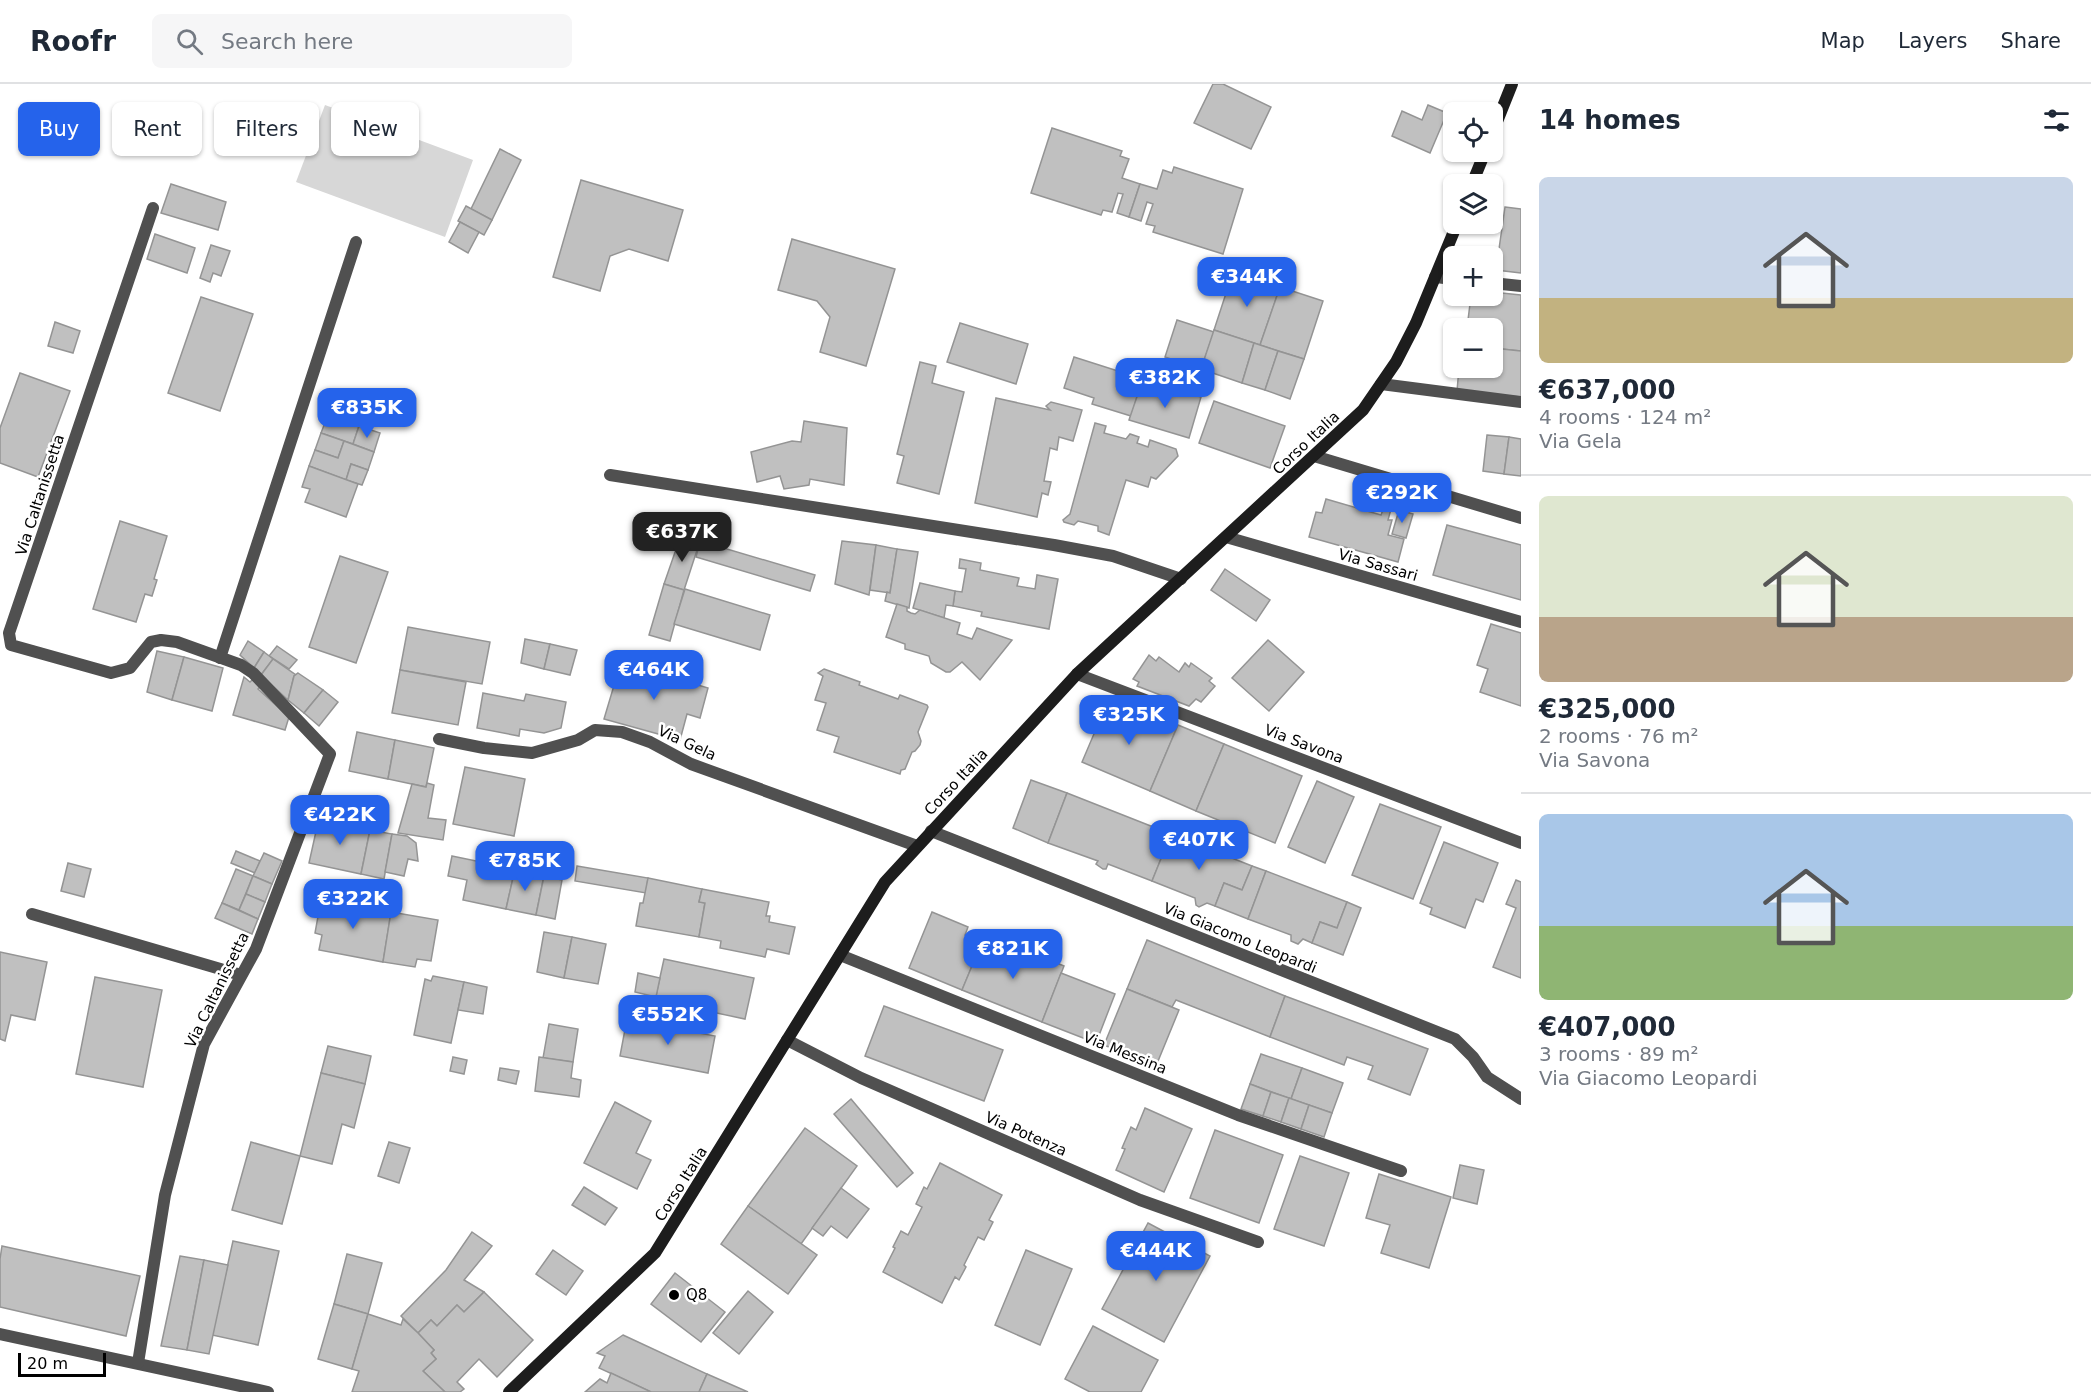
<!DOCTYPE html>
<html lang="en">
<head>
<meta charset="utf-8">
<style>
  :root { --surface:#fff; --page:#f6f6f7; --text:#1f2937; --muted:#747a83; --line:#e0e1e3; --accent:#2563eb }
  body { margin:0; font-family:"DejaVu Sans",sans-serif; background:var(--page); color:var(--text); height:100vh; display:flex; flex-direction:column; font-size:22px; white-space:nowrap }
  * { box-sizing:border-box; margin:0 }
  p { font-size:20px; color:var(--muted) }
  .icon { flex:none; width:33px; height:33px; fill:none; stroke:currentColor; stroke-width:2; stroke-linecap:round; stroke-linejoin:round }
  .map { position:relative; flex:1; overflow:hidden }
  .sheet { display:flex; flex-direction:column; background:var(--surface); width:570px }
  .sheet>* { flex:none }
  .banner { position:absolute; left:18px; top:18px; width:570px; height:54px; display:flex; gap:12px }
  .controls { position:absolute; left:1443px; top:18px; display:grid; gap:12px }
  .controls a { display:grid; place-items:center; width:60px; height:60px; border-radius:9px; background:var(--surface); box-shadow:0 2px 4px #0004; font-size:30px }
  .scale { position:absolute; left:18px; bottom:15px; width:88px; box-sizing:border-box; padding-left:6px; border:3px solid #000; border-top:0; font-size:16px; line-height:21px; white-space:nowrap; color:#000; -webkit-text-stroke:4px #fff; paint-order:stroke }
  .price { position:absolute; translate:-50% -51px; padding:0 14px; border-radius:12px; background:var(--accent); color:#fff; font-size:20px; line-height:39px; filter:drop-shadow(0 2px 3px #0008) }
  .price::after { content:''; position:absolute; left:50%; top:36px; width:18px; height:14px; margin-left:-9px; background:inherit; clip-path:polygon(0 0,100% 0,50% 100%) }
  .price.current { background:#222; color:#fff }
  ul { padding:0; list-style:none }
  li { display:grid; align-content:center; gap:12px; height:318px; padding:0 18px }
  li+li { border-top:2px solid var(--line) }
  li span { display:grid; place-items:center; height:186px; border-radius:9px; color:#555 }
  li>.icon { margin-inline-start:auto }
  span .icon { width:108px; height:108px; fill:#fffc; stroke-width:1 }
  li b { font-size:26px }
  h2 { display:flex; justify-content:space-between; align-items:center; height:72px; padding:0 18px; font-size:26px }
  .chip { padding:0 21px; border-radius:9px; background:var(--surface); box-shadow:0 2px 4px #0004; font-size:21px; line-height:54px }
  .chip.current { background:var(--accent); color:#fff }
  header { display:flex; align-items:center; gap:36px; box-sizing:border-box; height:84px; padding:0 30px; background:var(--surface); border-bottom:2px solid var(--line) }
  header strong { font-size:28px }
  nav { display:flex; gap:33px; margin-inline-start:auto; font-size:21px }
  .search { width:420px; height:54px; background:var(--page); display:flex; align-items:center; gap:15px; box-sizing:border-box; padding:0 21px; border-radius:9px; color:var(--muted); font-size:22px }
  main { display:flex; flex:1; min-height:0 }
  .map>svg:first-child { display:block }
</style>
</head>
<body>
<header>
<strong>Roofr</strong>
<div class="search"><svg class="icon" aria-label="search" viewBox="0 0 24 24"><circle cx="10" cy="10" r="6"/><path d="M15 15l6 6"/></svg>Search here</div>
<nav><a>Map</a><a>Layers</a><a>Share</a></nav>
</header>
<main>
<div class="map">
<svg width="1521" height="1308" viewBox="0 0 1521 1308">
  <rect width="100%" height="100%" fill="#fff"/>
  <!-- green -->
  <polygon fill="#d7d7d7" points="325,21 473,76 445,153 296,98"/>
  <!-- building -->
  <g fill="#c0c0c0" stroke="#949494" stroke-width="1.5">
    <polygon points="1213,0 1223,0 1271,23 1251,65 1194,39"/>
    <polygon points="1428,21 1447,29 1430,69 1392,52 1402,27 1422,36"/>
    <polygon points="1052,44 1122,67 1120,72 1129,75 1122,94 1140,100 1129,133 1117,129 1123,110 1118,109 1112,128 1103,126 1101,131 1031,109"/>
    <polygon points="500,65 521,76 492,136 471,125"/>
    <polygon points="1174,83 1243,105 1223,170 1153,148 1155,142 1146,140 1153,120 1147,118 1141,137 1129,133 1140,100 1157,105 1163,86 1172,89"/>
    <polygon points="581,96 683,126 668,177 629,165 610,172 600,207 553,193"/>
    <polygon points="171,100 226,118 218,146 161,129"/>
    <polygon points="466,122 492,136 484,151 458,137"/>
    <polygon points="1505,123 1521,125 1521,189 1496,186"/>
    <polygon points="460,138 479,148 468,169 449,158"/>
    <polygon points="155,150 195,164 187,189 147,175"/>
    <polygon points="792,155 895,185 866,282 820,268 830,233 817,217 778,206"/>
    <polygon points="211,161 230,167 221,192 213,189 210,198 200,194"/>
    <polygon points="1233,188 1280,203 1260,261 1214,246"/>
    <polygon points="1280,203 1323,217 1304,275 1260,261"/>
    <polygon points="1492,208 1521,211 1521,267 1492,264 1492,244 1467,244 1471,212 1492,212"/>
    <polygon points="201,213 253,230 220,327 168,309"/>
    <polygon points="1177,236 1214,248 1201,285 1165,273"/>
    <polygon points="55,238 80,247 73,269 48,262"/>
    <polygon points="960,239 1028,260 1016,300 947,278"/>
    <polygon points="1214,246 1254,259 1242,299 1201,285"/>
    <polygon points="1254,259 1278,267 1265,306 1242,299"/>
    <polygon points="1492,264 1521,267 1521,313 1457,307 1459,284 1492,284"/>
    <polygon points="1278,267 1304,275 1290,315 1265,306"/>
    <polygon points="1074,273 1143,295 1131,332 1092,320 1094,314 1064,304"/>
    <polygon points="920,278 936,282 932,299 964,308 939,410 897,399 904,372 897,370"/>
    <polygon points="20,289 70,307 38,393 0,379 0,344"/>
    <polygon points="1143,295 1201,313 1189,354 1129,336"/>
    <polygon points="996,314 1050,326 1046,322 1051,318 1082,326 1073,357 1059,353 1057,366 1050,364 1044,397 1051,398 1048,411 1042,409 1037,433 975,419"/>
    <polygon points="1214,317 1285,342 1270,384 1199,359"/>
    <polygon points="328,331 359,342 353,360 321,349"/>
    <polygon points="804,337 847,344 844,401 810,395 809,401 784,405 780,392 757,398 751,368 792,357 801,358"/>
    <polygon points="1095,339 1106,342 1104,349 1126,355 1130,350 1139,353 1137,359 1148,363 1150,356 1176,365 1178,372 1156,395 1151,393 1148,403 1126,396 1109,451 1098,447 1098,442 1078,437 1074,441 1064,438 1063,436 1070,430"/>
    <polygon points="359,342 380,349 374,368 353,360"/>
    <polygon points="321,349 344,357 338,374 315,366"/>
    <polygon points="1487,351 1509,353 1504,390 1483,387"/>
    <polygon points="1509,353 1521,355 1521,392 1504,390"/>
    <polygon points="344,357 374,368 368,386 351,380 346,396 309,382 315,366 338,374"/>
    <polygon points="351,380 368,386 362,401 346,396"/>
    <polygon points="309,382 358,400 346,433 305,418 310,405 302,403"/>
    <polygon points="1326,415 1381,431 1384,423 1391,425 1388,436 1392,436 1388,451 1404,455 1398,478 1309,453 1316,428 1322,429"/>
    <polygon points="1399,426 1413,430 1406,454 1392,450"/>
    <polygon points="120,437 167,452 154,495 157,496 152,512 145,510 136,538 93,525"/>
    <polygon points="1447,441 1521,461 1521,516 1433,491"/>
    <polygon points="681,451 700,457 684,506 664,500"/>
    <polygon points="700,457 815,491 810,507 696,473"/>
    <polygon points="842,457 876,461 869,511 835,500"/>
    <polygon points="876,461 897,465 890,509 870,506"/>
    <polygon points="897,465 918,468 909,524 885,517 887,508 890,509"/>
    <polygon points="340,472 388,488 356,579 309,563"/>
    <polygon points="960,475 981,479 980,486 1019,494 1017,502 1035,505 1037,491 1058,495 1049,545 981,532 982,528 953,522 955,507 962,508 966,485 959,484"/>
    <polygon points="1225,485 1270,516 1256,537 1211,506"/>
    <polygon points="920,499 955,507 953,522 946,521 944,534 913,524"/>
    <polygon points="664,500 684,506 670,557 649,551"/>
    <polygon points="685,505 770,531 760,566 674,540"/>
    <polygon points="897,520 907,523 907,527 911,529 915,530 920,526 960,539 957,550 972,555 977,544 1012,556 980,596 962,578 950,588 946,588 931,579 929,572 905,565 905,560 886,553"/>
    <polygon points="1491,540 1521,549 1521,622 1480,608 1488,585 1477,581"/>
    <polygon points="408,543 490,558 482,600 400,586"/>
    <polygon points="525,555 550,560 544,585 521,579"/>
    <polygon points="1268,556 1304,588 1269,627 1232,594"/>
    <polygon points="248,557 264,568 254,584 240,571"/>
    <polygon points="550,560 577,566 570,591 544,585"/>
    <polygon points="277,562 297,576 289,585 269,572"/>
    <polygon points="157,567 184,573 172,616 147,608"/>
    <polygon points="264,568 273,575 261,591 254,584"/>
    <polygon points="1149,571 1156,577 1159,573 1179,588 1185,579 1189,583 1191,579 1212,594 1209,597 1215,602 1201,618 1196,615 1189,622 1137,602 1139,598 1133,595"/>
    <polygon points="184,573 223,584 212,627 172,616"/>
    <polygon points="273,575 296,591 294,592 288,616 261,591"/>
    <polygon points="621,578 708,604 700,634 687,630 680,656 604,635"/>
    <polygon points="824,585 860,598 859,601 898,615 900,611 927,621 928,623 918,648 921,657 920,661 915,667 912,668 905,685 901,686 900,690 834,668 839,653 817,646 826,619 815,616 823,592 818,589"/>
    <polygon points="400,586 466,598 458,641 392,629"/>
    <polygon points="298,589 323,606 304,629 288,616 294,592"/>
    <polygon points="244,593 250,598 253,595 261,602 258,605 289,633 285,646 233,631"/>
    <polygon points="323,606 338,618 319,642 304,629"/>
    <polygon points="483,609 524,617 526,610 566,618 561,644 544,649 520,645 519,652 477,644"/>
    <polygon points="1108,617 1176,646 1150,707 1082,678"/>
    <polygon points="1178,641 1224,660 1196,727 1150,707"/>
    <polygon points="357,648 395,656 388,695 349,687"/>
    <polygon points="395,656 434,664 426,703 388,695"/>
    <polygon points="1224,660 1302,692 1275,759 1196,727"/>
    <polygon points="465,683 525,695 514,752 453,740"/>
    <polygon points="1031,696 1067,709 1048,759 1013,744"/>
    <polygon points="1317,697 1354,713 1325,779 1288,763"/>
    <polygon points="427,699 434,701 428,734 446,736 443,756 398,749 412,700 426,703"/>
    <polygon points="1067,709 1171,750 1152,797 1108,780 1106,785 1103,785 1096,780 1098,777 1048,759"/>
    <polygon points="1380,720 1441,743 1413,815 1352,791"/>
    <polygon points="319,734 370,746 361,790 309,779"/>
    <polygon points="370,746 392,750 384,795 361,790"/>
    <polygon points="392,750 407,752 416,759 418,777 408,775 404,792 385,788"/>
    <polygon points="1171,750 1252,782 1242,806 1224,799 1215,822 1207,819 1199,823 1196,821 1195,814 1152,797"/>
    <polygon points="1444,758 1498,779 1483,818 1476,815 1465,844 1430,830 1432,824 1420,819"/>
    <polygon points="236,767 260,777 255,789 231,779"/>
    <polygon points="264,769 282,777 272,800 253,792"/>
    <polygon points="452,772 515,785 506,825 463,816 467,796 448,792"/>
    <polygon points="68,779 91,785 84,813 61,807"/>
    <polygon points="577,782 648,794 646,809 575,797"/>
    <polygon points="1252,782 1266,787 1248,835 1215,822 1224,799 1242,806"/>
    <polygon points="236,785 253,792 239,826 222,819"/>
    <polygon points="515,785 544,792 536,831 506,825"/>
    <polygon points="1266,787 1347,818 1337,844 1320,838 1312,859 1303,855 1298,860 1291,857 1291,851 1248,835"/>
    <polygon points="253,792 272,800 265,818 246,810"/>
    <polygon points="544,792 562,796 555,835 536,831"/>
    <polygon points="648,794 702,805 699,818 705,819 699,853 636,842 640,819 643,819"/>
    <polygon points="1516,796 1521,798 1521,894 1493,883 1516,824 1506,820"/>
    <polygon points="702,805 769,818 766,832 770,832 769,838 795,843 789,870 767,865 765,873 720,864 721,857 699,853 705,819 699,818"/>
    <polygon points="246,810 265,818 258,835 239,826"/>
    <polygon points="321,816 391,828 383,878 319,866 322,851 315,849"/>
    <polygon points="1347,818 1361,824 1343,871 1312,859 1320,838 1337,844"/>
    <polygon points="222,819 258,835 252,850 215,834"/>
    <polygon points="391,828 438,836 431,877 417,875 415,883 383,878"/>
    <polygon points="932,828 968,843 965,851 982,858 962,906 909,884"/>
    <polygon points="544,848 572,853 564,894 537,888"/>
    <polygon points="572,853 606,860 598,900 564,894"/>
    <polygon points="1001,855 1026,865 1021,876 1038,883 1042,873 1064,882 1042,938 962,906 982,858 996,865"/>
    <polygon points="1147,856 1285,912 1270,953 1176,916 1172,923 1127,905"/>
    <polygon points="0,868 47,878 35,936 11,931 5,957 0,955"/>
    <polygon points="664,875 754,894 745,935 655,916"/>
    <polygon points="638,889 660,894 656,913 635,908"/>
    <polygon points="1061,889 1115,910 1096,959 1042,938"/>
    <polygon points="433,892 464,898 451,959 414,951 425,895 431,897"/>
    <polygon points="95,893 162,906 143,1003 76,990"/>
    <polygon points="464,898 487,903 483,930 458,926"/>
    <polygon points="1127,905 1179,926 1156,982 1104,961"/>
    <polygon points="1285,912 1428,965 1410,1011 1368,995 1373,982 1347,973 1344,981 1270,953"/>
    <polygon points="884,922 1003,966 984,1017 865,972"/>
    <polygon points="627,935 715,952 708,989 620,972"/>
    <polygon points="549,940 578,945 573,978 543,974"/>
    <polygon points="328,962 371,972 365,1000 321,989"/>
    <polygon points="1261,970 1302,984 1291,1015 1250,1000"/>
    <polygon points="453,973 467,976 464,990 450,987"/>
    <polygon points="539,973 573,978 571,994 581,996 579,1013 535,1007"/>
    <polygon points="500,984 519,987 516,1000 498,996"/>
    <polygon points="1302,984 1343,999 1332,1029 1291,1015"/>
    <polygon points="321,989 365,1000 354,1044 342,1040 332,1080 300,1072"/>
    <polygon points="1250,1000 1271,1008 1263,1032 1241,1025"/>
    <polygon points="1271,1008 1289,1014 1281,1038 1263,1032"/>
    <polygon points="1289,1014 1309,1021 1301,1045 1281,1038"/>
    <polygon points="851,1015 913,1089 897,1103 834,1030"/>
    <polygon points="615,1018 651,1037 636,1069 651,1076 637,1105 584,1079"/>
    <polygon points="1309,1021 1332,1029 1324,1053 1301,1045"/>
    <polygon points="1145,1024 1192,1045 1164,1108 1116,1086 1125,1065 1122,1064 1131,1043 1136,1046"/>
    <polygon points="805,1044 857,1082 801,1160 748,1122"/>
    <polygon points="1215,1046 1283,1071 1259,1139 1190,1114"/>
    <polygon points="251,1058 300,1072 282,1140 232,1126"/>
    <polygon points="389,1058 410,1064 399,1099 378,1092"/>
    <polygon points="1300,1072 1349,1089 1324,1162 1274,1145"/>
    <polygon points="940,1079 1002,1111 989,1136 993,1138 984,1156 978,1153 964,1181 966,1183 959,1196 955,1193 942,1219 883,1188 895,1164 893,1163 901,1147 908,1151 922,1123 916,1120 924,1103 927,1105"/>
    <polygon points="1460,1081 1484,1086 1477,1120 1453,1114"/>
    <polygon points="1379,1090 1451,1113 1429,1184 1381,1169 1390,1141 1366,1134"/>
    <polygon points="584,1103 617,1124 605,1141 572,1121"/>
    <polygon points="841,1104 869,1125 847,1154 831,1142 823,1152 812,1144"/>
    <polygon points="748,1122 817,1171 788,1210 721,1160"/>
    <polygon points="1148,1139 1210,1172 1164,1258 1102,1225"/>
    <polygon points="472,1148 492,1162 464,1196 484,1208 464,1228 457,1221 437,1242 431,1236 418,1249 401,1232 446,1186"/>
    <polygon points="233,1157 279,1167 258,1261 212,1251"/>
    <polygon points="2,1162 140,1192 126,1252 0,1223 0,1175"/>
    <polygon points="553,1166 583,1187 566,1211 536,1190"/>
    <polygon points="1026,1166 1072,1185 1040,1261 995,1241"/>
    <polygon points="347,1170 382,1179 368,1230 334,1220"/>
    <polygon points="180,1172 204,1176 187,1266 161,1262"/>
    <polygon points="204,1176 228,1181 209,1270 187,1266"/>
    <polygon points="675,1189 725,1228 701,1258 651,1220"/>
    <polygon points="748,1207 773,1228 739,1270 713,1249"/>
    <polygon points="484,1208 533,1256 497,1293 479,1275 457,1298 464,1305 460,1308 445,1308 423,1287 436,1275 431,1269 434,1266 418,1249 431,1236 437,1242 457,1221 464,1228"/>
    <polygon points="334,1220 368,1230 352,1285 318,1275"/>
    <polygon points="368,1230 401,1241 403,1235 418,1249 434,1266 431,1269 436,1275 423,1287 445,1308 352,1308 359,1287 352,1285"/>
    <polygon points="1093,1242 1158,1276 1141,1308 1090,1308 1065,1295"/>
    <polygon points="623,1251 707,1290 699,1308 651,1308 599,1284 605,1272 597,1269"/>
    <polygon points="611,1289 651,1308 585,1308 600,1295 607,1299"/>
    <polygon points="707,1290 748,1308 699,1308"/>
  </g>
  <g fill="none" stroke-linecap="round" stroke-linejoin="round">
    <!-- street -->
    <g stroke="#505050" stroke-width="12">
      <polyline points="1435,193 1454,195"/>
      <polyline points="1492,199 1521,202"/>
      <polyline points="1381,300 1521,318"/>
      <polyline points="1314,372 1521,434"/>
      <polyline points="610,391 1054,461 1113,472 1181,495"/>
      <polyline points="1226,453 1521,538"/>
      <polyline points="220,574 356,158"/>
      <polyline points="1077,590 1521,759"/>
      <polyline points="439,655 484,664 532,669 578,656 595,646 622,648 650,658 691,680 917,762"/>
      <polyline points="931,747 1455,955 1473,973 1487,993 1521,1015"/>
      <polyline points="32,830 241,891"/>
      <polyline points="840,871 1238,1031 1401,1087"/>
      <polyline points="787,956 861,994 1140,1116 1258,1158"/>
      <polyline points="0,1250 268,1308"/>
      <polyline points="138,1279 165,1111 204,960 256,865 330,670 253,589 241,581 177,558 161,556 151,558 130,584 111,589 11,561 9,549 153,124"/>
    </g>
    <!-- secondary -->
    <g stroke="#1d1d1d" stroke-width="12">
      <polyline points="1492,50 1512,0"/>
      <polyline points="1472,100 1485,68"/>
      <polyline points="509,1308 655,1169 885,798 1077,590 1363,326 1396,278 1416,239 1457,140"/>
    </g>
  </g>
  <!-- markers -->
  <circle fill="#000" stroke="#fff" stroke-width="2" cx="674" cy="1211" r="6"/>
  <g text-anchor="middle" stroke-width="5" stroke-linejoin="round" paint-order="stroke">
    <!-- street labels -->
    <g font-size="15" fill="#000" stroke="#fff">
      <text transform="translate(1306 359) rotate(-43)" y="5">Corso Italia</text>
      <text transform="translate(40 411) rotate(-72)" y="5">Via Caltanissetta</text>
      <text transform="translate(1378 481) rotate(16)" y="5">Via Sassari</text>
      <text transform="translate(687 659) rotate(25)" y="5">Via Gela</text>
      <text transform="translate(1304 660) rotate(21)" y="5">Via Savona</text>
      <text transform="translate(956 698) rotate(-47)" y="5">Corso Italia</text>
      <text transform="translate(1240 854) rotate(22)" y="5">Via Giacomo Leopardi</text>
      <text transform="translate(217 906) rotate(-64)" y="5">Via Caltanissetta</text>
      <text transform="translate(1125 969) rotate(22)" y="5">Via Messina</text>
      <text transform="translate(1026 1050) rotate(24)" y="5">Via Potenza</text>
      <text transform="translate(681 1100) rotate(-58)" y="5">Corso Italia</text>
    </g>
    <!-- poi labels -->
    <g font-size="15" fill="#000" stroke="#fff" text-anchor="start">
      <text x="686" y="1216">Q8</text>
    </g>
  </g>
</svg>
<div class="controls">
<a><svg class="icon" aria-label="locate" viewBox="0 0 24 24"><circle cx="12" cy="12" r="6"/><path d="M12 2v4M12 18v4M2 12h4M18 12h4"/></svg></a>
<a><svg class="icon" aria-label="layers" viewBox="0 0 24 24"><path d="M12 4l9 5-9 5-9-5zM3 14l9 5 9-5"/></svg></a>
<a>+</a>
<a>−</a>
</div>
<div class="scale">20 m</div>
<b class="price" style="left:1247px;top:224px">€344K</b>
<b class="price" style="left:1165px;top:325px">€382K</b>
<b class="price" style="left:367px;top:355px">€835K</b>
<b class="price" style="left:1402px;top:440px">€292K</b>
<b class="price current" style="left:682px;top:479px">€637K</b>
<b class="price" style="left:654px;top:617px">€464K</b>
<b class="price" style="left:1129px;top:662px">€325K</b>
<b class="price" style="left:340px;top:762px">€422K</b>
<b class="price" style="left:1199px;top:787px">€407K</b>
<b class="price" style="left:525px;top:808px">€785K</b>
<b class="price" style="left:353px;top:846px">€322K</b>
<b class="price" style="left:1013px;top:896px">€821K</b>
<b class="price" style="left:668px;top:962px">€552K</b>
<b class="price" style="left:1156px;top:1198px">€444K</b>
<div class="banner">
<a class="chip current">Buy</a>
<a class="chip">Rent</a>
<a class="chip">Filters</a>
<a class="chip">New</a>
</div>
</div>
<section class="sheet">
<h2>14 homes<svg class="icon" aria-label="filters" viewBox="0 0 24 24"><path d="M4 7h16M4 17h16"/><circle cx="9" cy="7" r="2"/><circle cx="15" cy="17" r="2"/></svg></h2>
<ul>
<li><span style="background:linear-gradient(#c9d6e8 65%,#c2b280 0)"><svg class="icon" aria-label="home" viewBox="0 0 24 24"><path d="M3 11l9-7 9 7M6 9v11h12V9"/></svg></span><div><b>€637,000</b><p>4 rooms · 124 m²</p><p>Via Gela</p></div></li>
<li><span style="background:linear-gradient(#dfe7d0 65%,#b9a48a 0)"><svg class="icon" aria-label="home" viewBox="0 0 24 24"><path d="M3 11l9-7 9 7M6 9v11h12V9"/></svg></span><div><b>€325,000</b><p>2 rooms · 76 m²</p><p>Via Savona</p></div></li>
<li><span style="background:linear-gradient(#a9c7e8 60%,#8fb573 0)"><svg class="icon" aria-label="home" viewBox="0 0 24 24"><path d="M3 11l9-7 9 7M6 9v11h12V9"/></svg></span><div><b>€407,000</b><p>3 rooms · 89 m²</p><p>Via Giacomo Leopardi</p></div></li>
</ul>
</section>
</main>
</body>
</html>
